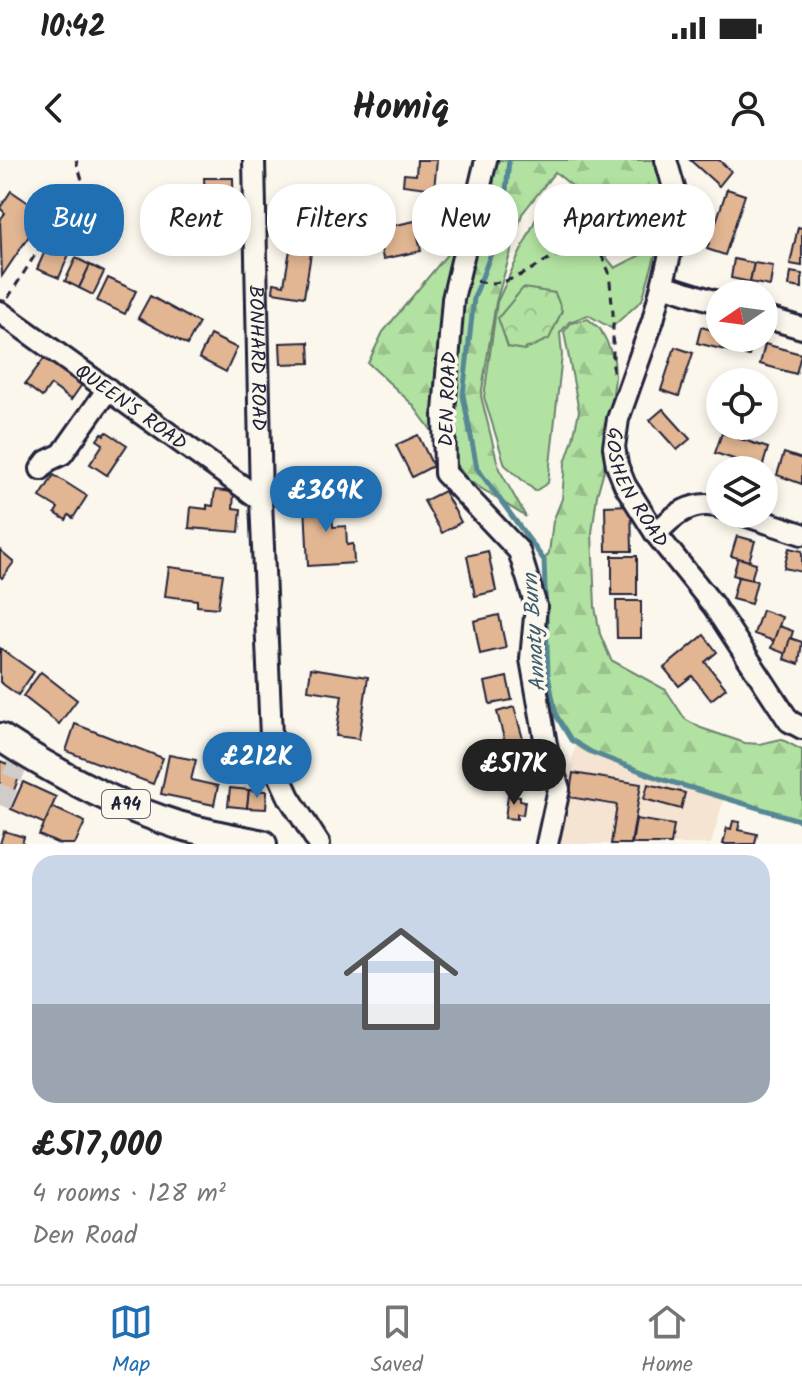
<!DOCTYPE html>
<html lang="en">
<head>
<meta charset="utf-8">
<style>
  :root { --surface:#fff; --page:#f2f2f2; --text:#222; --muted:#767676; --line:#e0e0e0; --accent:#1f6fb2 }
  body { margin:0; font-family:Kalam,sans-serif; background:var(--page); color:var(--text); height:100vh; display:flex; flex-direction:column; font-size:30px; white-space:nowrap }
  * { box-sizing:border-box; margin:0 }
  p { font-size:26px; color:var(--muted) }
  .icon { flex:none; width:44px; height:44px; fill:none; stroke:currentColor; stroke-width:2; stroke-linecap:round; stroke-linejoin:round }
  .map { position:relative; height:684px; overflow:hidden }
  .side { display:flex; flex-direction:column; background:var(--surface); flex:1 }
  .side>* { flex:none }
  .top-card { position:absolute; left:24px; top:24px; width:754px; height:72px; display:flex; gap:16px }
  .needle { width:52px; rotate:257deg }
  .buttons { position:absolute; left:706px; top:120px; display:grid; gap:16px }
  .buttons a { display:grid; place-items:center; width:72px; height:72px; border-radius:50%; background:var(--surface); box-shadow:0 4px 12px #0003; font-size:40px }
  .price { position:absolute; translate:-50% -68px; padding:0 18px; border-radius:28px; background:var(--accent); color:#fff; font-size:26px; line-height:52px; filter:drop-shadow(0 2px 4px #0008) }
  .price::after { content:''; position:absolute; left:50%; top:48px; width:24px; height:18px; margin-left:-12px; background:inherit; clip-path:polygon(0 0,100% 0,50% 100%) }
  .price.on { background:#222; color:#fff }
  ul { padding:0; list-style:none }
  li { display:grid; align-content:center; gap:16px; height:424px; padding:0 32px }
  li+li { border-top:2px solid var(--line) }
  li span { display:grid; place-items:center; height:248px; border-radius:24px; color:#555 }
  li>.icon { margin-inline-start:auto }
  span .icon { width:144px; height:144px; fill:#fffc; stroke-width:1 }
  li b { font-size:34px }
  .tag { padding:0 28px; border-radius:32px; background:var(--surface); box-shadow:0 4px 12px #0003; font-size:28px; line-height:72px }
  .tag.on { background:var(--accent); color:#fff }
  .status { display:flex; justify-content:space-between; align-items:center; height:56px; padding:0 40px; background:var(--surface); direction:ltr }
  .status svg { height:22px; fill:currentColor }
  header { display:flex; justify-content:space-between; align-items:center; height:104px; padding:0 32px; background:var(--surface); font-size:36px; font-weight:600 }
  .tabs { display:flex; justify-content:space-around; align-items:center; height:112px; border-top:2px solid var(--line); background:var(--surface); font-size:22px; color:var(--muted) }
  .tabs a { display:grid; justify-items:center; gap:4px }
  .tabs .on { color:var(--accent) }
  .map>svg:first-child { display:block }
</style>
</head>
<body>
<div class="status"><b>10:42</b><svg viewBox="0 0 49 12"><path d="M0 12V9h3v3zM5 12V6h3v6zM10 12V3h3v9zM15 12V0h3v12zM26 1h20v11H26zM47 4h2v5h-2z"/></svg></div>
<header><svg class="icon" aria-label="back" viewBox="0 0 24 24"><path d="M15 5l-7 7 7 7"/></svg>Homiq<svg class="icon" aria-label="person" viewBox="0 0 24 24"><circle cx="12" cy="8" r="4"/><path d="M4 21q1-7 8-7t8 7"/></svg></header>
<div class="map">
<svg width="802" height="684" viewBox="0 0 802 684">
  <defs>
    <pattern id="forest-firs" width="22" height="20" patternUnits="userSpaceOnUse" patternTransform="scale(2)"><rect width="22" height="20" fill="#b2e2a1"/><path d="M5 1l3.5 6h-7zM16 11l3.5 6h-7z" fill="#99c28c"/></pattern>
    <pattern id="park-crowns" width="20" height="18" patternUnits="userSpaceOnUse" patternTransform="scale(2)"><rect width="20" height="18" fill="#b2e2a1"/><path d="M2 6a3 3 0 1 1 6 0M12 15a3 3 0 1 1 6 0" fill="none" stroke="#99c28c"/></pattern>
  </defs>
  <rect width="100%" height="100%" fill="#fbf7ec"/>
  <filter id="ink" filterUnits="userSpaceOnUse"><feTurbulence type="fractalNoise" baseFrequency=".0125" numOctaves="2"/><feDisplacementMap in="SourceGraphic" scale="16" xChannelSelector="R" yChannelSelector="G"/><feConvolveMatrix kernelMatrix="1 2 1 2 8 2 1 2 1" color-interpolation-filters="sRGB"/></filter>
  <g filter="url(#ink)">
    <!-- built -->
    <polygon fill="#f4e4d1" points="576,583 724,638 711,684 554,684"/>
    <!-- grass -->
    <polygon fill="#b2e2a1" stroke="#6a826e" stroke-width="2" points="540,50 579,64 615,108 658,86 642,140 611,168 588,155 569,162 560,173 562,195 548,323 535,331 505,305 484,237 497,142"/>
    <!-- forest -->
    <g fill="url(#forest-firs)" stroke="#6a826e" stroke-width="2">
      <polygon points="496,0 656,0 670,51 640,82 555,12 522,54 496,142 481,236 499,309 526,357 468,320 412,244 368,203 383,172 492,40"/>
      <polygon points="588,159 600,169 606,180 614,200 615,217 604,310 597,335 592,373 595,447 600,474 611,500 666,530 685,559 701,568 745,583 760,584 781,579 802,590 802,661 658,618 591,592 571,580 556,555 548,515 544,400 549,393 553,361 562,339 565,303 573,279 579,251 564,172 571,163"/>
    </g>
    <!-- park -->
    <polygon fill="url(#park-crowns)" stroke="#6a826e" stroke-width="2" points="523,128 555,133 562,151 549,179 524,190 508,187 498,158"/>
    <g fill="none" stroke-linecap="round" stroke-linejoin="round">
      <!-- stream -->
      <polyline stroke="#568794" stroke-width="5" points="509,0 503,62 474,138 463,235 477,308 544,400 548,515 556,555 571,580 591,592 658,618 802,661"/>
    </g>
    <!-- building -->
    <g fill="#e2b692" stroke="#22223b" stroke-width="2">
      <polygon points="417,0 437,0 434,29 403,25 404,14 416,15"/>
      <polygon points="690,0 719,0 731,11 719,26"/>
      <polygon points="204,18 233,18 234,65 208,66 207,58 189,59 188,40 205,40"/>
      <polygon points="727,29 745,35 725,95 707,89"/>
      <polygon points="11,31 48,56 35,76 31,73 2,116 0,60 5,53 0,48"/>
      <polygon points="441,43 453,45 450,59 438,57"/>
      <polygon points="415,61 421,91 383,99 377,69"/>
      <polygon points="798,67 802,68 802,106 790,104"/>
      <polygon points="64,69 77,75 59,118 37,109 53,73 61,76"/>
      <polygon points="293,72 314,75 304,137 273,132 274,123 284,125"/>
      <polygon points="76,98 90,105 79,128 65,121"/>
      <polygon points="734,99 754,103 750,122 731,118"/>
      <polygon points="754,103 773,106 770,126 750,122"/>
      <polygon points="90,105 104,112 93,135 79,128"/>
      <polygon points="791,112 802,114 802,128 789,126"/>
      <polygon points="108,118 136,131 125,154 97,141"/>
      <polygon points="150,136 199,163 187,185 138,158"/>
      <polygon points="701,167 720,172 720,178 754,180 749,196 697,183"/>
      <polygon points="210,175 237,188 226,212 199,198"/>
      <polygon points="309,182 310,203 281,204 280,183"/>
      <polygon points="765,184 801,194 796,214 760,204"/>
      <polygon points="675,187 693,193 679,236 661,230"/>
      <polygon points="46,196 83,223 71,240 51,225 42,237 25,224"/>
      <polygon points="663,249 690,279 677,290 650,260"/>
      <polygon points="107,272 127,285 107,315 90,304 103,284 97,280 102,273 104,275"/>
      <polygon points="722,273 768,288 762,308 715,293"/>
      <polygon points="418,275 433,306 412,317 396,285"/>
      <polygon points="784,293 802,299 802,324 777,315"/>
      <polygon points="54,315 87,336 73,358 69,355 66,360 55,353 58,348 40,337"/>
      <polygon points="331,329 333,367 346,366 347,385 353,384 354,403 308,406 305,345 317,344 317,330"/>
      <polygon points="215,330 234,332 233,348 241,349 239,372 189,368 191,347 207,349 207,345 213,346"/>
      <polygon points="444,331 461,362 442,373 424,341"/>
      <polygon points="631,345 632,391 606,391 605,346"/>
      <polygon points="737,376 755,381 749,401 731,396"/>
      <polygon points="789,388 802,391 802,412 784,408"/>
      <polygon points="0,390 14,402 2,418 0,416"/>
      <polygon points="488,391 496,431 475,436 467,396"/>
      <rect x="612" y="396" width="25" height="39"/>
      <polygon points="738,398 756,403 751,420 733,415"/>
      <polygon points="169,407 223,414 218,448 197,446 197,440 165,436"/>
      <polygon points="738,417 757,421 751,444 732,439"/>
      <polygon points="616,441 641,441 641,478 617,478"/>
      <polygon points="762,450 782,457 774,481 754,474"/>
      <polygon points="499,455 506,488 480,494 474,461"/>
      <polygon points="779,466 793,471 786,494 771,488"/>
      <polygon points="704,475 717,492 705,502 726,528 711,540 692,516 679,526 664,508"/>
      <polygon points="790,478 802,482 799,504 784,499"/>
      <polygon points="0,488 34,512 18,535 0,522"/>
      <polygon points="311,508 368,517 359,579 336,576 342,535 308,530"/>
      <polygon points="41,512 77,540 59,564 23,536"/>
      <polygon points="507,517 512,540 490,544 485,522"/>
      <polygon points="514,547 525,586 507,590 497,552"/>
      <polygon points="75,564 163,598 153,624 66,591"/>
      <polygon points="169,595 196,600 191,620 218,626 214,645 161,634"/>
      <polygon points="0,601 22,610 8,645 0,642"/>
      <polygon points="573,613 641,624 631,684 611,684 617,645 569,637"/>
      <polygon points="23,622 56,637 45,664 11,649"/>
      <polygon points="648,624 685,633 681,649 644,639"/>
      <polygon points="230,628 249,630 247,648 228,646"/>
      <polygon points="249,630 267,631 266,649 247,648"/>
      <polygon points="508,635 520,636 520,640 525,641 523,655 517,654 517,659 505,658"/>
      <polygon points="52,647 85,662 75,684 59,684 39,675"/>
      <polygon points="636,659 674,665 671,684 632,684"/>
      <polygon points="733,661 740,662 738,670 757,674 755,684 723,684 727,668 731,669"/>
      <polygon points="4,671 24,677 22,684 0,684"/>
    </g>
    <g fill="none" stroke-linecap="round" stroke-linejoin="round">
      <!-- minor-tunnel -->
      <polyline stroke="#d0ccc9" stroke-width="20" stroke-dasharray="20 10" stroke-linecap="butt" points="0,645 17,606"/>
      <defs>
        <g id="minor">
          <path id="s1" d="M254,0L261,340L272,600L289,637L319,684"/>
          <polyline points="486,0 453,139 444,252 445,313 519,391 536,446 531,499 547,590 559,629 547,684"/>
          <path id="s2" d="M666,0L676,35L678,64L653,160L618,259L614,287L617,305L625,325L656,374L713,445L789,561L802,568"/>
          <polyline points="663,125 720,143"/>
          <path id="s3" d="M0,152L261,340"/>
          <polyline points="764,157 802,168"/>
          <polyline points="41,309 47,301 62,294 108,229"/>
          <polyline points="741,354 802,374"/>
          <path d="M656,374C673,355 693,339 720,347"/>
        </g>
        <path id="major" d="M0,577C55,613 115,645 178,665C206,673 234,678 263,684"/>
      </defs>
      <!-- minor casing -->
      <use href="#minor" stroke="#22223b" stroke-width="26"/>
      <!-- major casing -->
      <use href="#major" stroke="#22223b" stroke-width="32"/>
      <!-- path -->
      <g stroke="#22223b" stroke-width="3" stroke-dasharray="8 6" stroke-linecap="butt">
        <path d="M477,121C508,130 533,106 559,94C571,88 584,86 596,83L609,112L613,153V216"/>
        <polyline points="8,138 82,20 76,0"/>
      </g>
      <!-- minor -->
      <use href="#minor" stroke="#fbf7ec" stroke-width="20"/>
      <!-- major -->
      <use href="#major" stroke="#fbf7ec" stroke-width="26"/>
    </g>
  </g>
  <g text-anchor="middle" stroke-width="7" stroke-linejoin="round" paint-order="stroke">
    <!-- shield labels -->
    <rect fill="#fbf7ec" stroke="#636270" stroke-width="2" x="102" y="630" width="48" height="28" rx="6"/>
    <g font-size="18" font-weight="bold" fill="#22223b">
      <text x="126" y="650">A94</text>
    </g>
    <!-- street labels -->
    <g font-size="20" fill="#22223b" stroke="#fbf7ec">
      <text dy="7" stroke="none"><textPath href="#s1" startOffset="198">BONHARD ROAD</textPath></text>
      <text transform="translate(447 239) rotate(-88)" y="7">DEN ROAD</text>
      <text dy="7" stroke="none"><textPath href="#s3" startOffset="162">QUEEN'S ROAD</textPath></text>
      <text dy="7" stroke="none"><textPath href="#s2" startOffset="344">GOSHEN ROAD</textPath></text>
    </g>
    <!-- water labels -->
    <g font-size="22" font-style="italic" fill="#405d6f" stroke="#fbf7ec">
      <text transform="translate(533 473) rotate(-94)" y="8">Annaty Burn</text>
    </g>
  </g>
</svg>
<div class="buttons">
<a><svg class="needle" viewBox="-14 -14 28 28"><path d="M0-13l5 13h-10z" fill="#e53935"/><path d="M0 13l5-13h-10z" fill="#767676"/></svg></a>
<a><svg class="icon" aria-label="locate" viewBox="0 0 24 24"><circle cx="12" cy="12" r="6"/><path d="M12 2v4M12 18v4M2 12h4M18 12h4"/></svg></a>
<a><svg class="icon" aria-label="layers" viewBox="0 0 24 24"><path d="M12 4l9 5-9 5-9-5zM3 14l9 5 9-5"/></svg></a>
</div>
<b class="price" style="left:326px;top:374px">£369K</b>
<b class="price" style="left:257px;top:640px">£212K</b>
<b class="price on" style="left:514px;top:647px">£517K</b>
<div class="top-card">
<a class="tag on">Buy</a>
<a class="tag">Rent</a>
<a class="tag">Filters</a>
<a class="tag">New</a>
<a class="tag">Apartment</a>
</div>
</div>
<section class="side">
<ul>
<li><span style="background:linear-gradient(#c9d6e8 60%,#9aa5b1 0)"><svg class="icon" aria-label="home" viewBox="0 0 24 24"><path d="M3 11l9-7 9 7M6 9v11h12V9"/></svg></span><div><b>£517,000</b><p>4 rooms · 128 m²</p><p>Den Road</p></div></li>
</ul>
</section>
<nav class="tabs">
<a class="on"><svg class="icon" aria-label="map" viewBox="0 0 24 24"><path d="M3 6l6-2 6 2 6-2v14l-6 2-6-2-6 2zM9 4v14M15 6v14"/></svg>Map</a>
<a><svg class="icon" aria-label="saved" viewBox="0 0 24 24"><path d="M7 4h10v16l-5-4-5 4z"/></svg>Saved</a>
<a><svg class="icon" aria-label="home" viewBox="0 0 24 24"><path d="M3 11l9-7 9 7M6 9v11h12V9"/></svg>Home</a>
</nav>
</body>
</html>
